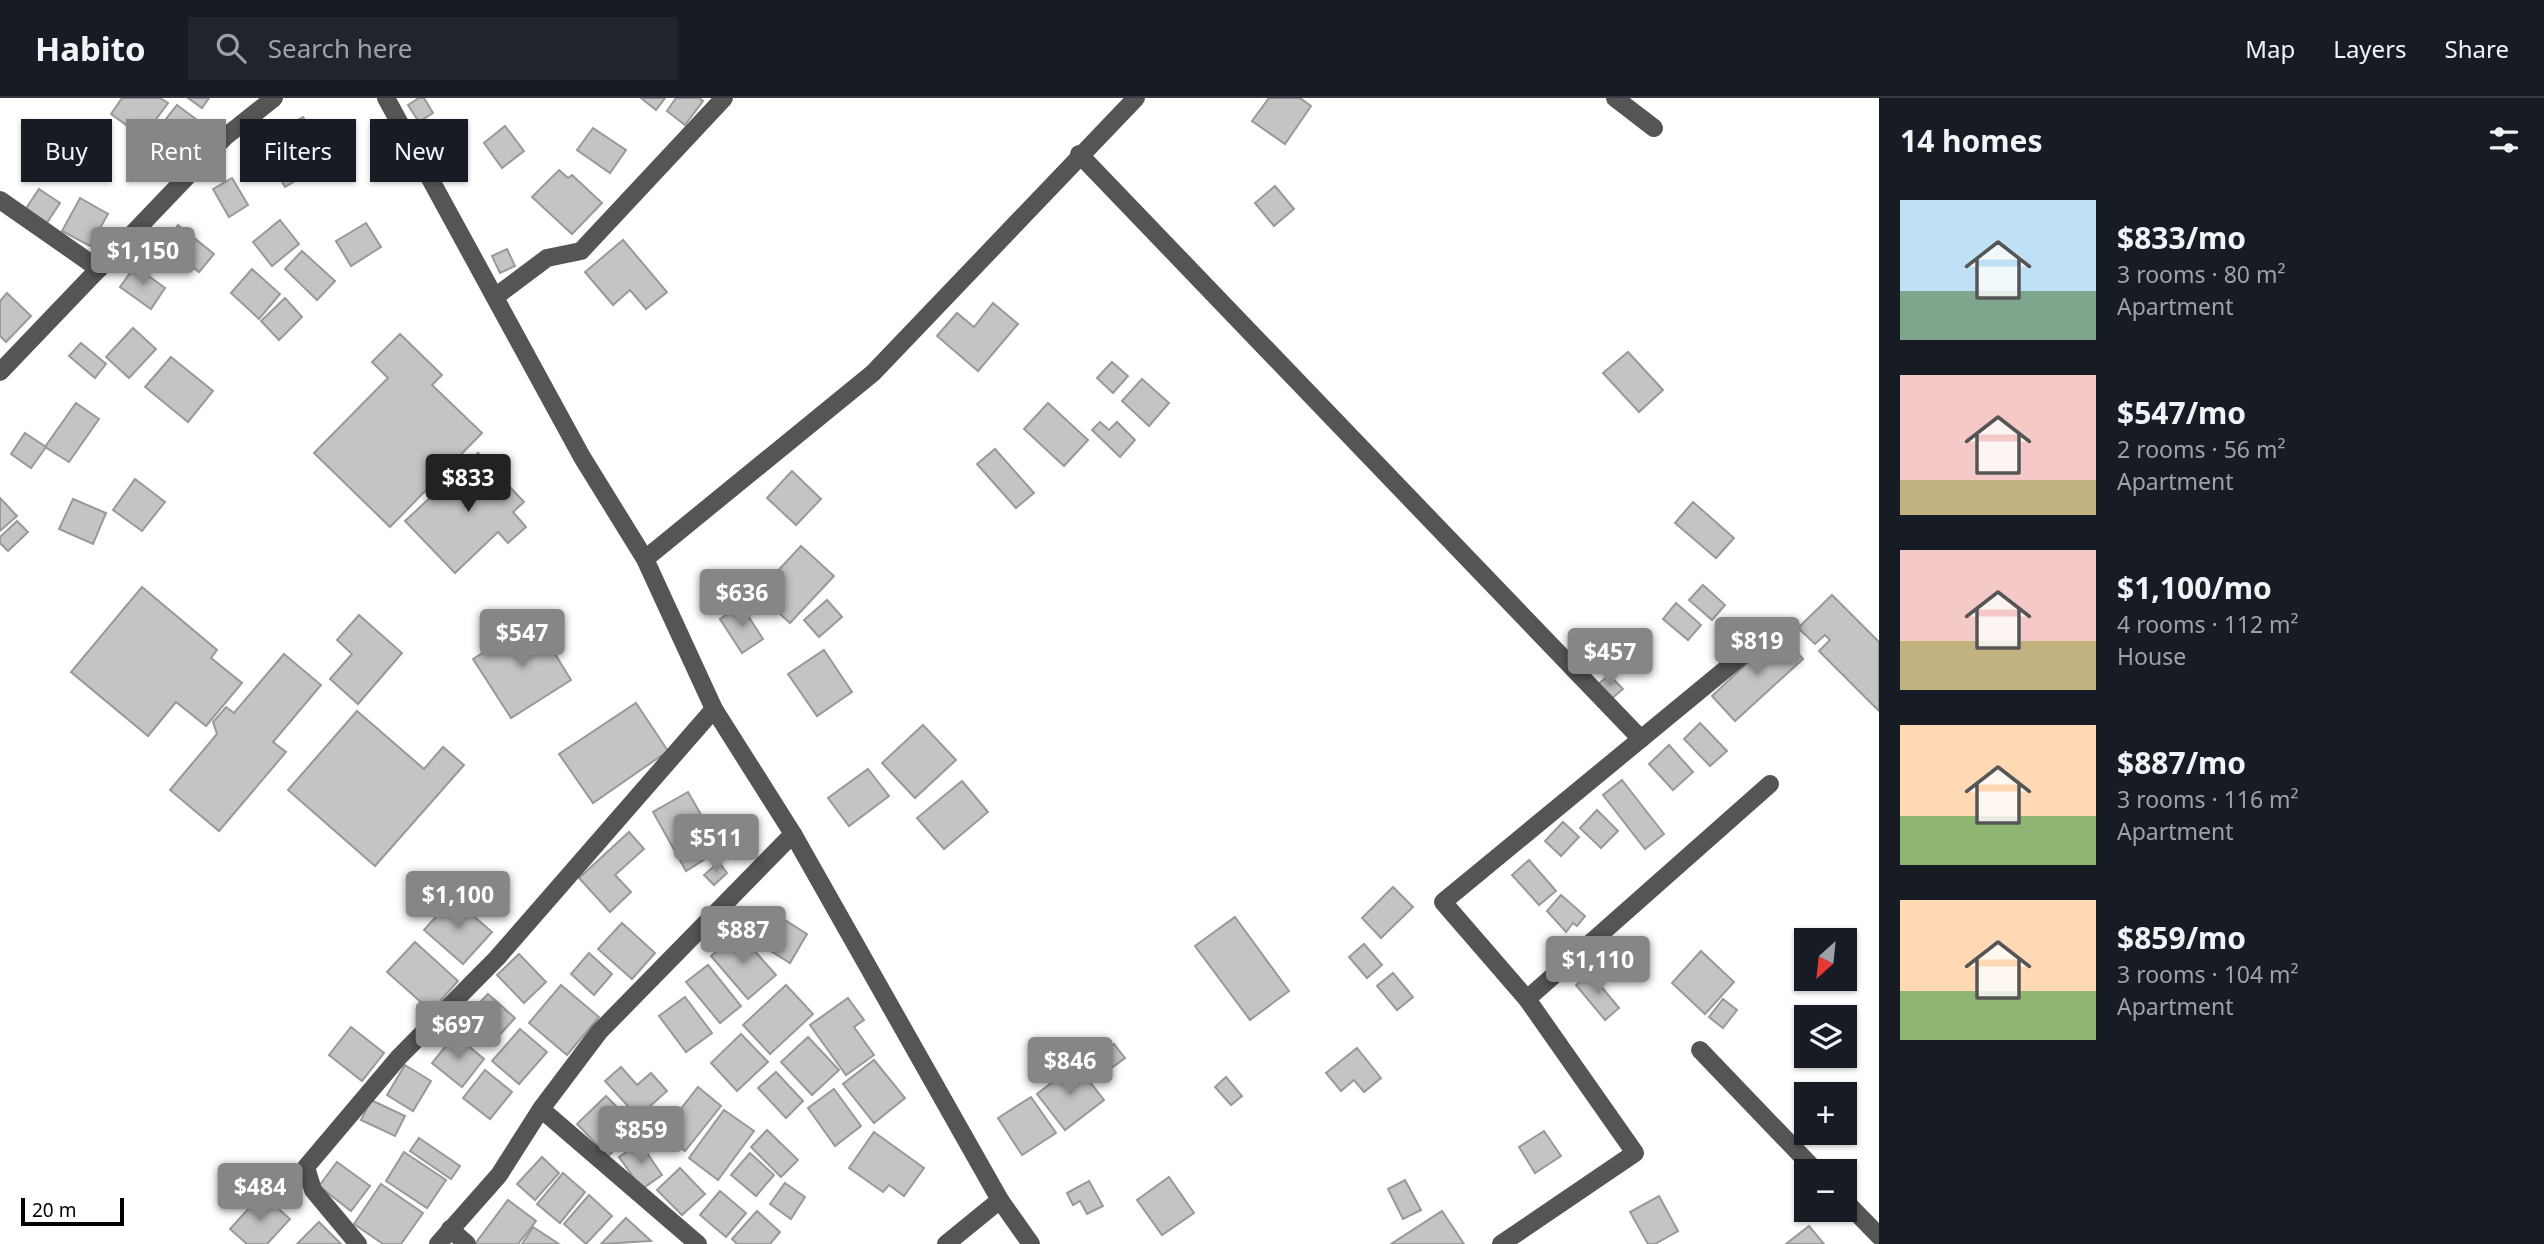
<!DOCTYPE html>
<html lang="en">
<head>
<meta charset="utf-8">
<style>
  :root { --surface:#171b24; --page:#20242c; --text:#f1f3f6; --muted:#9ea1a6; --line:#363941; --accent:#858687 }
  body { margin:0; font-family:"Noto Sans",sans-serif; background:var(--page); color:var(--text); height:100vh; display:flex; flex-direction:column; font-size:26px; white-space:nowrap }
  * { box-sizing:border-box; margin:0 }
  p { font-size:23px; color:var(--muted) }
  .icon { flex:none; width:38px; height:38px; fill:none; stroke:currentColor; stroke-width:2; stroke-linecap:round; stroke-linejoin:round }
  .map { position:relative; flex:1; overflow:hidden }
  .panel { display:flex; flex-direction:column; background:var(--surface); width:665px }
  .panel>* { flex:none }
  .guide { position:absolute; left:21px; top:21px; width:665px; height:63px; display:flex; gap:14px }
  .needle { width:46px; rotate:207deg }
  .fabs { position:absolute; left:1794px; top:830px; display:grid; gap:14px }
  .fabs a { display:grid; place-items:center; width:63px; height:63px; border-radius:0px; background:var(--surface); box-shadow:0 2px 5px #0004; font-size:35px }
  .scale { position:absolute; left:21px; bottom:18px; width:103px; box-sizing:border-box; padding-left:7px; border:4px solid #000; border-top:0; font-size:19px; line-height:24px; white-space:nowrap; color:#000; -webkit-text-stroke:5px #fff; paint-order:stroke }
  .price { position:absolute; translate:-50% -60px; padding:0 16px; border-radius:7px; background:var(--accent); color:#fff; font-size:23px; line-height:46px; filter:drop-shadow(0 2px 4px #0008) }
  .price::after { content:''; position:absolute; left:50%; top:42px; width:21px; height:16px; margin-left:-10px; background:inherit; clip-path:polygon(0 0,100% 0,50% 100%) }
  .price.current { background:#222; color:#fff }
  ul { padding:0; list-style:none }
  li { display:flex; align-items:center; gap:21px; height:175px; padding:0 21px }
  li span { display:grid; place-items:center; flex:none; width:196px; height:140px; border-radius:0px; color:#555 }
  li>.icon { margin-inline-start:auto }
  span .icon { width:84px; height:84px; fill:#fffc; stroke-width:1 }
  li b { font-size:30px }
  h2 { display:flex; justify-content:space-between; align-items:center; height:84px; padding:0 21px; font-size:30px }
  .pill { padding:0 24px; border-radius:0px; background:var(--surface); box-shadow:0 2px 5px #0004; font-size:24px; line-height:63px }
  .pill.current { background:var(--accent); color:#fff }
  header { display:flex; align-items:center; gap:42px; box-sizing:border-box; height:98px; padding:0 35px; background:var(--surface); border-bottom:2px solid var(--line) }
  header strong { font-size:33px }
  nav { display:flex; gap:38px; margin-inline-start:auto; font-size:24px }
  .search { width:490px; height:63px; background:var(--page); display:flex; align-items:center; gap:18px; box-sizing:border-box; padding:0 24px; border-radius:0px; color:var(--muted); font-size:26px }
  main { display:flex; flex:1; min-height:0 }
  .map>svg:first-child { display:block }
</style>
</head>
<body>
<header>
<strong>Habito</strong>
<div class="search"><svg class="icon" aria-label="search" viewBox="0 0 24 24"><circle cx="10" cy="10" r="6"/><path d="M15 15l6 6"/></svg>Search here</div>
<nav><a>Map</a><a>Layers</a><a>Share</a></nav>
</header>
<main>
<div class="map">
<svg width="1879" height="1146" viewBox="0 0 1879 1146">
  <rect width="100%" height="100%" fill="#fff"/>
  <!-- building -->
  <g fill="#c4c4c4" stroke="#999" stroke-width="2">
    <polygon points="122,0 160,0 168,5 143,39 111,16"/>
    <polygon points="188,0 209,0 202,10"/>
    <polygon points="419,0 424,0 433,15 419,24 408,7"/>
    <polygon points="641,0 665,0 656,12"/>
    <polygon points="676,0 699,0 703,3 685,27 667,13"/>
    <polygon points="1269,0 1300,0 1311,8 1285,46 1252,23"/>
    <polygon points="177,7 201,25 179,54 155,35"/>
    <polygon points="303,19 329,63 285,89 259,44"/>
    <polygon points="505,28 524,53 502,70 484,45"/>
    <polygon points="593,30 626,52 610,75 577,52"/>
    <polygon points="559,72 568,80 572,77 602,105 572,136 532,99"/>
    <polygon points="232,80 248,107 229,119 213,91"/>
    <polygon points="1275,88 1294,111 1274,128 1255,105"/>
    <polygon points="39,91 60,105 46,126 25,112"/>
    <polygon points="80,100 108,116 90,148 62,133"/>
    <polygon points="280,122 299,146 272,168 253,144"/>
    <polygon points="366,125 381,149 351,168 336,143"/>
    <polygon points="178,127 214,156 199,174 164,146"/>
    <polygon points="623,142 667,194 646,211 630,192 613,207 585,174"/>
    <polygon points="507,151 515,168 500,175 492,158"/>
    <polygon points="302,153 335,183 317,202 285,171"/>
    <polygon points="135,168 165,190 151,211 120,189"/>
    <polygon points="252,171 280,196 259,221 231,195"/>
    <polygon points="7,195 31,218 6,244 0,238 0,203"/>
    <polygon points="285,200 302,219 279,242 261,223"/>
    <polygon points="993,205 1018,226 978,273 937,238 957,215 974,229"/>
    <polygon points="133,230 156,251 129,280 106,259"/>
    <polygon points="400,236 442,277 432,287 482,335 390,429 314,355 388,280 372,264"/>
    <polygon points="81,245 106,266 95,280 69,258"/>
    <polygon points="1628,254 1663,292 1639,314 1603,275"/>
    <polygon points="171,259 213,293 188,324 145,289"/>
    <polygon points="1112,264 1128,278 1113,295 1097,280"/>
    <polygon points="1142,281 1169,305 1149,328 1122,303"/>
    <polygon points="76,305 99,321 69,364 45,349"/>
    <polygon points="1048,305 1088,342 1064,368 1024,331"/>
    <polygon points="1100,324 1109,332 1117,324 1135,342 1120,359 1092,332"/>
    <polygon points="25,335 46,349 31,370 11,356"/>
    <polygon points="995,351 1034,395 1016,410 977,366"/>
    <polygon points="478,355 524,404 513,414 526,429 508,445 498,434 455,475 405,423"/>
    <polygon points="792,373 821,401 796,427 767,400"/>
    <polygon points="135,381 165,404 142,433 113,412"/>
    <polygon points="0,400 17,418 0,433"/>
    <polygon points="73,401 106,415 93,446 59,431"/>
    <polygon points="1693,404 1734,440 1716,460 1675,425"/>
    <polygon points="17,423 28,434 8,453 0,445 0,439"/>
    <polygon points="801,448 834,478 790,525 757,495"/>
    <polygon points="1703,487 1725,507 1712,522 1689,502"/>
    <polygon points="142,489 217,552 211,560 242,585 206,628 176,604 148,638 71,574"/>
    <polygon points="1832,497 1879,544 1879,613 1819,553 1830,542 1825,537 1815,546 1798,530"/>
    <polygon points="827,502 842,519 819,539 804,522"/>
    <polygon points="1676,505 1701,527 1688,542 1663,521"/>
    <polygon points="741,507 763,541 742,555 720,521"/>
    <polygon points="359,517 402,555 358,606 330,581 352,556 337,542"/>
    <polygon points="534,522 571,582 511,620 473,561"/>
    <polygon points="1779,535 1803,561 1735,623 1712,598"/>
    <polygon points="824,552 852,594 817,618 788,576"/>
    <polygon points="284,556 321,587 273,644 286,654 219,733 170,692 217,636 213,624 226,609 234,615"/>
    <polygon points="1609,577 1623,591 1610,602 1596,588"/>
    <polygon points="636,605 668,653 593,705 559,656"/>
    <polygon points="357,613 424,671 443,649 464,667 375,768 288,692"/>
    <polygon points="1700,625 1727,653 1710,668 1684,641"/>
    <polygon points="923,627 956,662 915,700 882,665"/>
    <polygon points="1669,647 1693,674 1673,692 1649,666"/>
    <polygon points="868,671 889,698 849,728 828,700"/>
    <polygon points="1622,682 1664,736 1645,751 1603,697"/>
    <polygon points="962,683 988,714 944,751 917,720"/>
    <polygon points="688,694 704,722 693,735 707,760 686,773 653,714"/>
    <polygon points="1597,712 1618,733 1601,750 1580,730"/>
    <polygon points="1563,724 1579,739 1561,758 1545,743"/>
    <polygon points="629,734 644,751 615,777 631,794 610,814 579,780"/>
    <polygon points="1529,762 1556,793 1539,807 1512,777"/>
    <polygon points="719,764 727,775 714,787 704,777"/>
    <polygon points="1393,789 1413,809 1381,840 1362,820"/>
    <polygon points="1561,797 1585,818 1577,828 1573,825 1566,834 1547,813"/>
    <polygon points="453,800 492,834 463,866 424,832"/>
    <polygon points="766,810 807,836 790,865 748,839"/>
    <polygon points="1235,819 1289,893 1250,922 1195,848"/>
    <polygon points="622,825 655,855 632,881 598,851"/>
    <polygon points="738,834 776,877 748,901 711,858"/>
    <polygon points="415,844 458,883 431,913 387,874"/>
    <polygon points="1364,846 1382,867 1367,880 1349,859"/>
    <polygon points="1701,853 1734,884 1705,916 1672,885"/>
    <polygon points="589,855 612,876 594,897 571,876"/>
    <polygon points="519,856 546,884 524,905 497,877"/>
    <polygon points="708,867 741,908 720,925 686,884"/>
    <polygon points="1393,875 1413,899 1397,912 1377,888"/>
    <polygon points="1590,875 1619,910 1605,922 1576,887"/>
    <polygon points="561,887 599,919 567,957 529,925"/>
    <polygon points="786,887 813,916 770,956 743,927"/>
    <polygon points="488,896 515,920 496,941 469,916"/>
    <polygon points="685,899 712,935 686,954 659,918"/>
    <polygon points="848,900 864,922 854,929 874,957 846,977 810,927"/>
    <polygon points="1723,901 1737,912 1723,930 1709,919"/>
    <polygon points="351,929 384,955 362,983 329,957"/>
    <polygon points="520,931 547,954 519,986 492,963"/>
    <polygon points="741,936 768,964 737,993 711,965"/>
    <polygon points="455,937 484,961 462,989 432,965"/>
    <polygon points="808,939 839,972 812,997 781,964"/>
    <polygon points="1114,946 1125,960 1113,969 1101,956"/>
    <polygon points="1357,950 1381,980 1364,994 1354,982 1341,993 1326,975"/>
    <polygon points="874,962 905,1000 874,1025 843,986"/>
    <polygon points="1076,966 1104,1002 1065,1032 1037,996"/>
    <polygon points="405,967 431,983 413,1013 387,997"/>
    <polygon points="621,969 637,987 651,975 667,993 638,1019 605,983"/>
    <polygon points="485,972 512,994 490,1021 463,1000"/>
    <polygon points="776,974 803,1003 786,1020 758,990"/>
    <polygon points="1226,979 1242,998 1231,1007 1215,989"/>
    <polygon points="698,989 721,1008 685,1053 662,1035"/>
    <polygon points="834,991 861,1028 835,1048 808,1010"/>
    <polygon points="606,998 638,1030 608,1058 577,1026"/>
    <polygon points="1031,999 1056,1035 1022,1057 998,1020"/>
    <polygon points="371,1002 405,1018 395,1038 361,1022"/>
    <polygon points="724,1012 754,1033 718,1082 689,1060"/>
    <polygon points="767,1032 798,1062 781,1079 751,1049"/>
    <polygon points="1544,1033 1561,1058 1535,1075 1519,1049"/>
    <polygon points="874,1034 924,1070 904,1098 889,1087 883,1094 849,1070"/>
    <polygon points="419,1040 460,1068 451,1081 410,1053"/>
    <polygon points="640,1045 662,1077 642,1091 619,1059"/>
    <polygon points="404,1054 446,1082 427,1110 386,1083"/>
    <polygon points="750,1055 774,1077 756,1098 731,1077"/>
    <polygon points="542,1059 559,1075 535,1102 517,1086"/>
    <polygon points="337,1064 370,1088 351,1113 319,1088"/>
    <polygon points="680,1070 705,1096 682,1117 657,1092"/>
    <polygon points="563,1075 585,1094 560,1125 537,1106"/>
    <polygon points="1169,1079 1194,1115 1162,1137 1137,1102"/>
    <polygon points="1405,1082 1421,1112 1403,1121 1388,1091"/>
    <polygon points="1089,1083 1103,1108 1087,1116 1080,1103 1073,1107 1067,1095"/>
    <polygon points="785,1085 805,1099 791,1121 770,1106"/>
    <polygon points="381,1086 423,1115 401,1146 383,1146 354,1126"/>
    <polygon points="720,1093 746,1115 726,1139 700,1117"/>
    <polygon points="262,1096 290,1121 267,1146 247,1146 230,1131"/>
    <polygon points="589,1097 612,1118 586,1146 564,1126"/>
    <polygon points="1659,1098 1678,1133 1655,1146 1648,1146 1630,1114"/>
    <polygon points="508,1102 536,1123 518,1146 475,1146"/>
    <polygon points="757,1113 780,1134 770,1146 737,1146 732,1141"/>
    <polygon points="1442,1113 1464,1146 1391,1146"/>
    <polygon points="626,1120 651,1143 601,1146"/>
    <polygon points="319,1124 341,1146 297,1146"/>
    <polygon points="1809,1128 1824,1146 1786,1146"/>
    <polygon points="533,1129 559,1146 522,1146"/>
  </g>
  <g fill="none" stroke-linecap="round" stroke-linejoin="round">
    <!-- minor -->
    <g stroke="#555" stroke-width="18">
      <polyline points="386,0 582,359 645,461 714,611 793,736 1000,1102 1031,1146"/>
      <polyline points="1615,0 1654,30"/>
      <polyline points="1079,56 1641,641"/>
      <polyline points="0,102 99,171"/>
      <polyline points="495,199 547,160 581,153 724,0"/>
      <polyline points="0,274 225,39 274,0"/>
      <polyline points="645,461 873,275 1136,0"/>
      <polyline points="1527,901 1443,804 1778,528"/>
      <polyline points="1700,952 1816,1073"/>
      <polyline points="541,1011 698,1146"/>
      <polyline points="1844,1102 1879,1138"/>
      <polyline points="450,1131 467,1146"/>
      <polyline points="358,1146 313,1092 306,1069 399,959 497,860 714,611"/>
      <polyline points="438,1146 499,1077 541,1011 599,934 793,736"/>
      <polyline points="946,1146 1000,1102"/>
      <polyline points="1501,1146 1635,1055 1527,901 1770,686"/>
    </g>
  </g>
</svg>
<div class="fabs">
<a><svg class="needle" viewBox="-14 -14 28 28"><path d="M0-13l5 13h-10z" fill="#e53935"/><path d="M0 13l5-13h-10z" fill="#9ea1a6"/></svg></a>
<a><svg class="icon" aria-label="layers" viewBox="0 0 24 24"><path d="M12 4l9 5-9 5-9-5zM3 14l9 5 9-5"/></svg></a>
<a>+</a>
<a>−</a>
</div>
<div class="scale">20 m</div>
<b class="price" style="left:143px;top:189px">$1,150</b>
<b class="price current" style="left:468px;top:416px">$833</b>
<b class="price" style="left:742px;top:531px">$636</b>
<b class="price" style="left:522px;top:571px">$547</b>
<b class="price" style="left:1757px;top:579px">$819</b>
<b class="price" style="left:1610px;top:590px">$457</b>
<b class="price" style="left:716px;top:776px">$511</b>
<b class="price" style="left:458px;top:833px">$1,100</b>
<b class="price" style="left:743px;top:868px">$887</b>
<b class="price" style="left:1598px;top:898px">$1,110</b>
<b class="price" style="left:458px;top:963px">$697</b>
<b class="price" style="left:1070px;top:999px">$846</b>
<b class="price" style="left:641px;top:1068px">$859</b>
<b class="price" style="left:260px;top:1125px">$484</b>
<div class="guide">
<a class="pill">Buy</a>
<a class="pill current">Rent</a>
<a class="pill">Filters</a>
<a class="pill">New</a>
</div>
</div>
<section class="panel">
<h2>14 homes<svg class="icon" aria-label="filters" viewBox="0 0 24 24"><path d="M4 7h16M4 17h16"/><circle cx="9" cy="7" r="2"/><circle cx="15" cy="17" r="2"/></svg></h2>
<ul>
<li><span style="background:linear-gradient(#bfe0f5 65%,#7fa58c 0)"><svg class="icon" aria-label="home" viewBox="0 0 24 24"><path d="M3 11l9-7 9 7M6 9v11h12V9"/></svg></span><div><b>$833/mo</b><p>3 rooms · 80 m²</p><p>Apartment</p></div></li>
<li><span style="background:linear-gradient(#f6c9c9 75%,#c2b280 0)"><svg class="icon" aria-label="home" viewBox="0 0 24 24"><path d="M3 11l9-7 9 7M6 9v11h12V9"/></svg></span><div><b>$547/mo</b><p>2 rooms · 56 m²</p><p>Apartment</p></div></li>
<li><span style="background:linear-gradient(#f6c9c9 65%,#c2b280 0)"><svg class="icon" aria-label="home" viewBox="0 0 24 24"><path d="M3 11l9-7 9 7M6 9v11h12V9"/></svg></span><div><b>$1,100/mo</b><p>4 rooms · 112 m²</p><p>House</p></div></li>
<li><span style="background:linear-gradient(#ffd9b3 65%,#8fb573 0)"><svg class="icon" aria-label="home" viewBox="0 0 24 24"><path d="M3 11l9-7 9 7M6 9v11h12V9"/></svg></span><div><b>$887/mo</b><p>3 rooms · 116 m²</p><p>Apartment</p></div></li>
<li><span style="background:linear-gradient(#ffd9b3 65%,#8fb573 0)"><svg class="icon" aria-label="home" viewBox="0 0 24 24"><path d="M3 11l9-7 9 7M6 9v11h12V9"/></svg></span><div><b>$859/mo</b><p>3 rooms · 104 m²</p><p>Apartment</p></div></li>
</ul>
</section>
</main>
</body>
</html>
